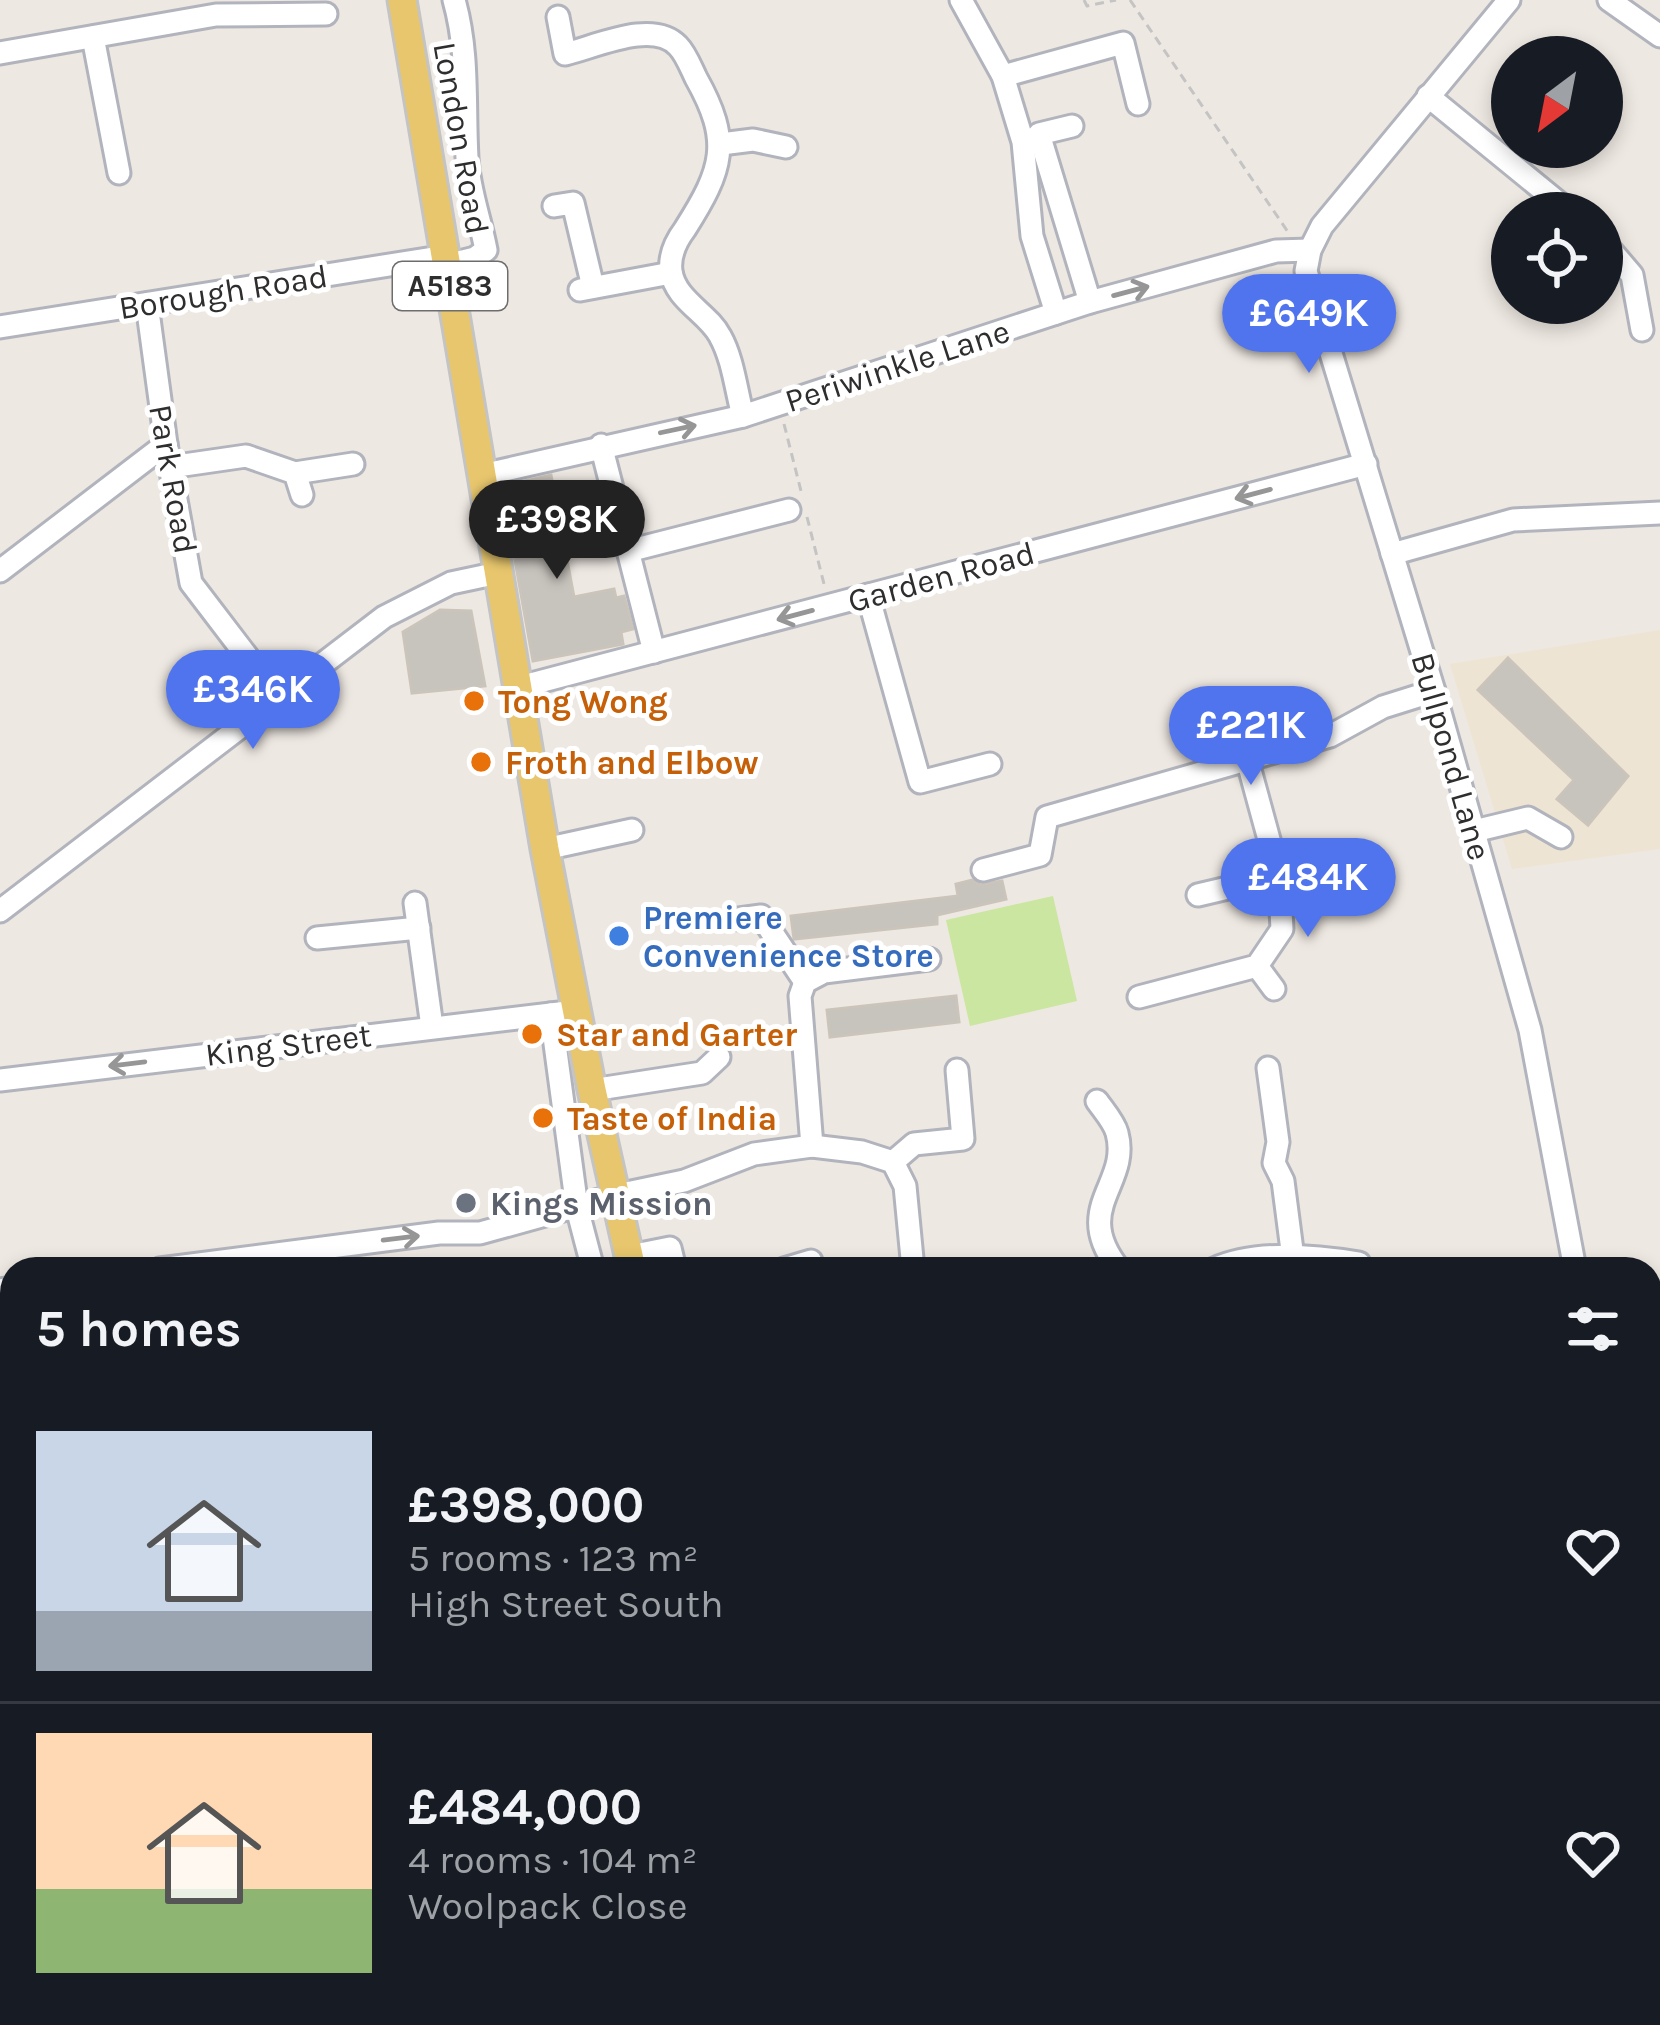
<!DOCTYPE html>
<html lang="en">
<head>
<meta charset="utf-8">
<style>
  :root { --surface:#171b24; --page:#20242c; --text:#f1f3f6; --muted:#9ea1a6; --line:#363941; --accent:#5074ed }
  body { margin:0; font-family:Karla,sans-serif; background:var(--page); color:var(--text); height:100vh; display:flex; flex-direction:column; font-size:45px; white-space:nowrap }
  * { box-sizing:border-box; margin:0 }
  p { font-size:39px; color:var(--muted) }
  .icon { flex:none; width:66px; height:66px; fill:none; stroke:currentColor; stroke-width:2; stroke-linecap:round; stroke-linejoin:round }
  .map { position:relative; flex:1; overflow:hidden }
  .details { position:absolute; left:0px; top:1257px; width:1662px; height:768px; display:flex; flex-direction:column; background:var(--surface); border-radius:36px 36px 0 0; box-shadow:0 6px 18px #0003 }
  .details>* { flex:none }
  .needle { width:78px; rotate:212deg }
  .buttons { position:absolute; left:1491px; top:36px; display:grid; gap:24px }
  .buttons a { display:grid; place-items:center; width:132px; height:132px; border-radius:50%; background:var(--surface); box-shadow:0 6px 18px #0003; font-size:60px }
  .price { position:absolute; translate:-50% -102px; padding:0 27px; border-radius:42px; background:var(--accent); color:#fff; font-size:39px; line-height:78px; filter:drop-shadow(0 3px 6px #0008) }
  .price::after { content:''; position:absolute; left:50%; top:72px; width:36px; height:27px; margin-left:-18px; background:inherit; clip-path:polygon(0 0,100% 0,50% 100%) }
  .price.active { background:#222; color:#fff }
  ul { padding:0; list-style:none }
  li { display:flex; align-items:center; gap:36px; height:300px; padding:0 36px }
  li+li { border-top:3px solid var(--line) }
  li span { display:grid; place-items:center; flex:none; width:336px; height:240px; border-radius:0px; color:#555 }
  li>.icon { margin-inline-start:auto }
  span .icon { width:144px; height:144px; fill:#fffc; stroke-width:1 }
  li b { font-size:51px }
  h2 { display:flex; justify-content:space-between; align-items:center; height:144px; padding:0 36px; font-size:51px }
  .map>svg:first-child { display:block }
</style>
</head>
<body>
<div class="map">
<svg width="1660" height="2025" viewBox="0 0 1660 2025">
  <rect width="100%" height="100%" fill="#eee8e2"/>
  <!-- education -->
  <polygon fill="#eee4d3" points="1660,630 1660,849 1512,869 1450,664"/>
  <!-- green -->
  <polygon fill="#bbe0a3" points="101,2013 576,2013 578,2025 97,2025"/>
  <!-- pitch -->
  <polygon fill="#cbe6a0" points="1053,896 1077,1001 970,1026 946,920"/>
  <!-- building -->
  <g fill="#c7c3bd" stroke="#cac4bb" stroke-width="3">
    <polygon points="551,475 574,597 614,589 616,598 624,596 633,629 621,632 623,644 533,661 504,499 523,495 521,482"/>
    <polygon points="440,610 471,611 485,686 412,693 403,632"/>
    <polygon points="1508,658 1628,776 1588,825 1557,799 1574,780 1478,690"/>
    <polygon points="972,880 980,885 1002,881 1006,899 937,915 937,924 794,939 791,916 958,896 956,884"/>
    <polygon points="956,996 959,1022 830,1037 827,1010"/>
  </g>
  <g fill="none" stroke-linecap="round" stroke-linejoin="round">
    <defs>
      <g id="minor">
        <polyline points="961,0 1003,76 1023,142 1032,236 1056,313"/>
        <polyline points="1509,0 1322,226 1310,250 1306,271 1434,691 1530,1030 1575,1269"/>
        <polyline points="1609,0 1660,36"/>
        <path d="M558,17L565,54C595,47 653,19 678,46C686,54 691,68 696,78C732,142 723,169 685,229C676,241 669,255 671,271C675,300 708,313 720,336C733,359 736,390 743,416"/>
        <polyline points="93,37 119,173"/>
        <polyline points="0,53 216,15 326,14"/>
        <polyline points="1003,76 1123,43 1138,104"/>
        <polyline points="1428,96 1571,213"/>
        <polyline points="1072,126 1039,134 1090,302"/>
        <polyline points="721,144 753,140 786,147"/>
        <polyline points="554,206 573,203 593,287"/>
        <polyline points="1602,240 1632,275 1642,330"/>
        <path d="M447,265L475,258L486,250C480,218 469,191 467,158C464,105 469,53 454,0"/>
        <polyline points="580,290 671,273"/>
        <polyline points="147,304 166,444 191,583 278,697"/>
        <polyline points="0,327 446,256"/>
        <polyline points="601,445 654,652"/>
        <polyline points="170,467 246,456 295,473 302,495"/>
        <polyline points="295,473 353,464"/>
        <polyline points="482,475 743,416 1090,302 1276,251 1310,250"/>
        <polyline points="628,551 789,510"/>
        <polyline points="1392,554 1513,520 1660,513"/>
        <polyline points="0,571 166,444"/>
        <polyline points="868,595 920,782 990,764"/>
        <polyline points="516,688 1366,464"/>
        <polyline points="1474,831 1528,818 1561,837"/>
        <polyline points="545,849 632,830"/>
        <polyline points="983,870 1040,855 1047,817 1330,736 1383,707 1434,691"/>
        <polyline points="1198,895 1279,876"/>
        <polyline points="415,903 432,1027"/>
        <polyline points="0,911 384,617 451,583 498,573"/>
        <polyline points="739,919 761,916 805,982"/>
        <polyline points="317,938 419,928"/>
        <polyline points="1257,966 1274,989"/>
        <polyline points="1139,997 1257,966 1282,929 1279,876 1247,759"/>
        <polyline points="551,1014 577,1208 593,1269"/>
        <polyline points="1268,1068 1278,1142 1274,1163 1283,1181 1293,1258"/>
        <polyline points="0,1080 576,1011"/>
        <polyline points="592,1090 702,1073 719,1057"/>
        <path d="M1097,1101C1104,1111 1114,1122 1117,1133C1131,1185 1070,1207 1119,1269"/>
        <polyline points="812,1146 800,996 805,982 824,972 929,959"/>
        <polyline points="893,1162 914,1144 963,1139 957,1070"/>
        <polyline points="630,1256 670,1248 675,1269"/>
        <polyline points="160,1269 439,1233 480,1233 617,1195 684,1181 754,1154 812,1146 862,1152 893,1162 905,1186 913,1269"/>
        <polyline points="784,1269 811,1261"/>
        <path d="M1214,1269C1256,1250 1315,1256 1359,1263"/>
        <polyline points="0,1290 12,1288"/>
        <polyline points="0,1500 12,1499"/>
        <polyline points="1650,1601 1660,1600"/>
        <polyline points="1650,1985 1653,2025"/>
        <polyline points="842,2013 846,2025"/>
        <polyline points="1266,2013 1269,2025"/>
      </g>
      <g id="major">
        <polyline points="402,0 545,849 592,1090 632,1269"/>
        <polyline points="800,2013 803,2025"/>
      </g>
    </defs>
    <!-- minor casing -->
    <use href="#minor" stroke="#b2b4bd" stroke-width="27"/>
    <!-- major casing -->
    <use href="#major" stroke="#c4c4c4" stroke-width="33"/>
    <!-- path -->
    <g stroke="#c4c4c4" stroke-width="3" stroke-dasharray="9 6" stroke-linecap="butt">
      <polyline points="1084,0 1087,6 1116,0"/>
      <polyline points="1130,0 1288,232"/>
      <polyline points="784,424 801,491"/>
      <polyline points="807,517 824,584"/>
      <polyline points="1660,1810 1652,1811 1660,1934"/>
    </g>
    <!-- minor -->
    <use href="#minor" stroke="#fff" stroke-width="21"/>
    <!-- major -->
    <use href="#major" stroke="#e7c66d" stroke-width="27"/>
  </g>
  <!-- one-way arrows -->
  <defs><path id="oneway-shaft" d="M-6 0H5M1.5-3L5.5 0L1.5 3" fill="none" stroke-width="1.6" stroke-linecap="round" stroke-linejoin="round" transform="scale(3)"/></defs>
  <g stroke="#969696">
    <use href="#oneway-shaft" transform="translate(1131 291) rotate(-15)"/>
    <use href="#oneway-shaft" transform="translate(678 429) rotate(-12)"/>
    <use href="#oneway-shaft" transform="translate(1253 494) rotate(165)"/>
    <use href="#oneway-shaft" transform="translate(795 615) rotate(165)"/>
    <use href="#oneway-shaft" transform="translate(127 1064) rotate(173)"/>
    <use href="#oneway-shaft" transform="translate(401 1238) rotate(-7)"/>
  </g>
  <!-- markers -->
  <g fill="#e8710a" stroke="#fff" stroke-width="4.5">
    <circle cx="474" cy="701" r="12"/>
    <circle cx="481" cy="762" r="12"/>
    <circle cx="532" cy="1034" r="12"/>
    <circle cx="543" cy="1118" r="12"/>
  </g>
  <circle fill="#3f7fe0" stroke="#fff" stroke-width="4.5" cx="619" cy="936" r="12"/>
  <circle fill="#6b7280" stroke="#fff" stroke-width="4.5" cx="466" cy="1203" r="12"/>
  <g text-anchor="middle" stroke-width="10" stroke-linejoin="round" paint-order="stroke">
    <!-- shield labels -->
    <rect fill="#fff" stroke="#6d6d6d" stroke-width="3" x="393" y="262" width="114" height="48" rx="9"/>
    <g font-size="30" font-weight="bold" fill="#2e2e2e">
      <text x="450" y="296">A5183</text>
    </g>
    <!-- street labels -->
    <g font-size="33" fill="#2e2e2e" stroke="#fff">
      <text transform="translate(462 138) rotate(80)" y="12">London Road</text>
      <text transform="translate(223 291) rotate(-9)" y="12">Borough Road</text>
      <text transform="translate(897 365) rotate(-18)" y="12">Periwinkle Lane</text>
      <text transform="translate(174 479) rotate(80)" y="12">Park Road</text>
      <text transform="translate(941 576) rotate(-15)" y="12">Garden Road</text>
      <text transform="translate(1452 756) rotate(74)" y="12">Bullpond Lane</text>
      <text transform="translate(288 1044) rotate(-7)" y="12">King Street</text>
    </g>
    <!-- food labels -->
    <g font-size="33" font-weight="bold" fill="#c56008" stroke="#fff" text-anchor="start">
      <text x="498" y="713">Tong Wong</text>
      <text x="505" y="774">Froth and Elbow</text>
      <text x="556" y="1046">Star and Garter</text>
      <text x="567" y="1130">Taste of India</text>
    </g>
    <!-- shop labels -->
    <g font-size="33" font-weight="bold" fill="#366cbe" stroke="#fff" text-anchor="start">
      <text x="643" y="929">Premiere<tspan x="643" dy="38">Convenience Store</tspan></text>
    </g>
    <!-- worship labels -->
    <g font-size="33" font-weight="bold" fill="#5b616d" stroke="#fff" text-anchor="start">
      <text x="490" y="1215">Kings Mission</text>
    </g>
  </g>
</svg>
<div class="buttons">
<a><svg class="needle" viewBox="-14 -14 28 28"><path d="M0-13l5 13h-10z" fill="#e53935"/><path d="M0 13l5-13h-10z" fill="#9ea1a6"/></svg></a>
<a><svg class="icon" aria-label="locate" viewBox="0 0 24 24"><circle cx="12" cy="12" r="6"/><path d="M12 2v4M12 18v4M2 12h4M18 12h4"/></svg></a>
</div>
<b class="price" style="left:1309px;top:376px">£649K</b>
<b class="price active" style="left:557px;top:582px">£398K</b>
<b class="price" style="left:253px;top:752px">£346K</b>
<b class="price" style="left:1251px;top:788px">£221K</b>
<b class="price" style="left:1308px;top:940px">£484K</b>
<section class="details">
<h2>5 homes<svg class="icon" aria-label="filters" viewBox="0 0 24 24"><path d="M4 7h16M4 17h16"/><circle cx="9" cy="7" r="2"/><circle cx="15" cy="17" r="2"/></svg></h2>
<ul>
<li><span style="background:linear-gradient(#c9d6e8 75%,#9aa5b1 0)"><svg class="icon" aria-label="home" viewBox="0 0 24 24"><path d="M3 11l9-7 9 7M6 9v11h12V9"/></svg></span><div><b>£398,000</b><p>5 rooms · 123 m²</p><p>High Street South</p></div><svg class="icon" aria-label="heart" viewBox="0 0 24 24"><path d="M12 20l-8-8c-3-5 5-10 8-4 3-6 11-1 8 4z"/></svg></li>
<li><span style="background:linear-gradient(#ffd9b3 65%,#8fb573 0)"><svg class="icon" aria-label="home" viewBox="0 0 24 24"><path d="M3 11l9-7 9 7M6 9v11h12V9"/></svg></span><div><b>£484,000</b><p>4 rooms · 104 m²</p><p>Woolpack Close</p></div><svg class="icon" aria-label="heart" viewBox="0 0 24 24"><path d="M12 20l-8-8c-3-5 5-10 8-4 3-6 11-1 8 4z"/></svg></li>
</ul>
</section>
</div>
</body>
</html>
